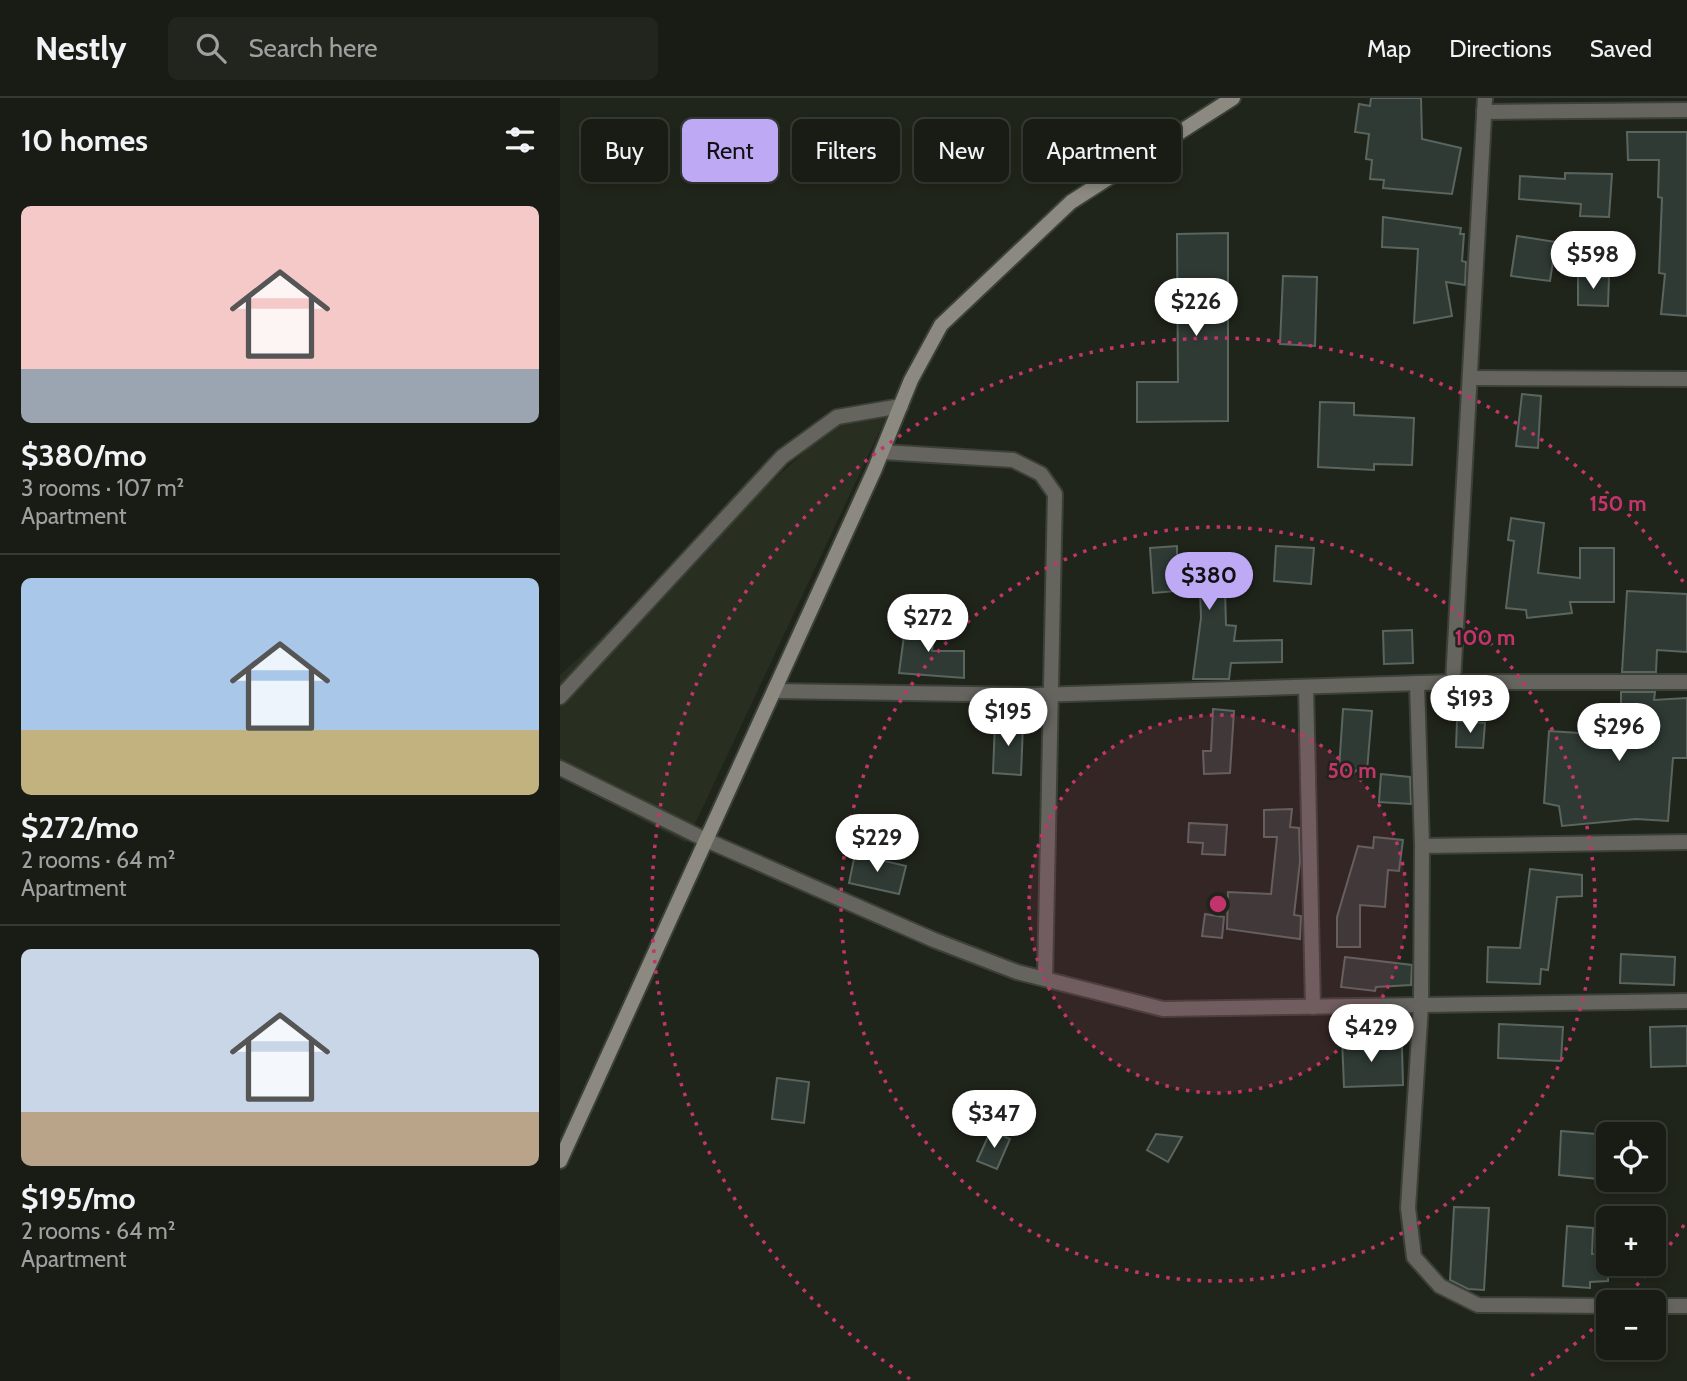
<!DOCTYPE html>
<html lang="en">
<head>
<meta charset="utf-8">
<style>
  :root { --surface:#181c14; --page:#21251d; --text:#f1f3f6; --muted:#9fa1a0; --line:#363a34; --accent:#bea9f5 }
  body { margin:0; font-family:Cabin,sans-serif; background:var(--page); color:var(--text); height:100vh; display:flex; flex-direction:column; font-size:26px; white-space:nowrap }
  * { box-sizing:border-box; margin:0 }
  p { font-size:23px; color:var(--muted) }
  .icon { flex:none; width:38px; height:38px; fill:none; stroke:currentColor; stroke-width:2; stroke-linecap:round; stroke-linejoin:round }
  .map { position:relative; flex:1; overflow:hidden }
  .side { display:flex; flex-direction:column; background:var(--surface); width:560px }
  .side>* { flex:none }
  .hud { position:absolute; left:21px; top:21px; width:665px; height:63px; display:flex; gap:14px }
  .controls { position:absolute; left:1036px; top:1024px; display:grid; gap:14px }
  .controls a { display:grid; place-items:center; width:70px; height:70px; border-radius:10px; background:var(--surface); box-shadow:0 4px 10px #0003,0 0 0 2px var(--line); font-size:35px }
  .price { position:absolute; translate:-50% -60px; padding:0 16px; border-radius:24px; background:#fff; color:#222; font-size:23px; line-height:46px; filter:drop-shadow(0 2px 4px #0008) }
  .price::after { content:''; position:absolute; left:50%; top:42px; width:21px; height:16px; margin-left:-10px; background:inherit; clip-path:polygon(0 0,100% 0,50% 100%) }
  .price.on { background:var(--accent); color:#111 }
  ul { padding:0; list-style:none }
  li { display:grid; align-content:center; gap:14px; height:371px; padding:0 21px }
  li+li { border-top:2px solid var(--line) }
  li span { display:grid; place-items:center; height:217px; border-radius:10px; color:#555 }
  li>.icon { margin-inline-start:auto }
  span .icon { width:126px; height:126px; fill:#fffc; stroke-width:1 }
  li b { font-size:30px }
  h2 { display:flex; justify-content:space-between; align-items:center; height:84px; padding:0 21px; font-size:30px }
  .chip { padding:0 24px; border-radius:10px; background:var(--surface); box-shadow:0 4px 10px #0003,0 0 0 2px var(--line); font-size:24px; line-height:63px }
  .chip.on { background:var(--accent); color:#111 }
  header { display:flex; align-items:center; gap:42px; box-sizing:border-box; height:98px; padding:0 35px; background:var(--surface); border-bottom:2px solid var(--line) }
  header strong { font-size:33px }
  nav { display:flex; gap:38px; margin-inline-start:auto; font-size:24px }
  .search { width:490px; height:63px; background:var(--page); display:flex; align-items:center; gap:18px; box-sizing:border-box; padding:0 24px; border-radius:10px; color:var(--muted); font-size:26px }
  main { display:flex; flex:1; min-height:0 }
  .map>svg:first-child { display:block }
</style>
</head>
<body>
<header>
<strong>Nestly</strong>
<div class="search"><svg class="icon" aria-label="search" viewBox="0 0 24 24"><circle cx="10" cy="10" r="6"/><path d="M15 15l6 6"/></svg>Search here</div>
<nav><a>Map</a><a>Directions</a><a>Saved</a></nav>
</header>
<main>
<section class="side">
<h2>10 homes<svg class="icon" aria-label="filters" viewBox="0 0 24 24"><path d="M4 7h16M4 17h16"/><circle cx="9" cy="7" r="2"/><circle cx="15" cy="17" r="2"/></svg></h2>
<ul>
<li><span style="background:linear-gradient(#f6c9c9 75%,#9aa5b1 0)"><svg class="icon" aria-label="home" viewBox="0 0 24 24"><path d="M3 11l9-7 9 7M6 9v11h12V9"/></svg></span><div><b>$380/mo</b><p>3 rooms · 107 m²</p><p>Apartment</p></div></li>
<li><span style="background:linear-gradient(#a9c7e8 70%,#c2b280 0)"><svg class="icon" aria-label="home" viewBox="0 0 24 24"><path d="M3 11l9-7 9 7M6 9v11h12V9"/></svg></span><div><b>$272/mo</b><p>2 rooms · 64 m²</p><p>Apartment</p></div></li>
<li><span style="background:linear-gradient(#c9d6e8 75%,#b9a48a 0)"><svg class="icon" aria-label="home" viewBox="0 0 24 24"><path d="M3 11l9-7 9 7M6 9v11h12V9"/></svg></span><div><b>$195/mo</b><p>2 rooms · 64 m²</p><p>Apartment</p></div></li>
</ul>
</section>
<div class="map">
<svg width="1127" height="1283" viewBox="0 0 1127 1283">
  <rect width="100%" height="100%" fill="#20251b"/>
  <!-- built -->
  <polygon fill="#282f20" points="328,315 126,745 0,679 0,577 276,325"/>
  <!-- building -->
  <g fill="#2f3a34" stroke="#59655e" stroke-width="2">
    <polygon points="811,0 861,0 862,41 901,50 892,96 823,90 824,82 810,81 812,62 806,61 809,36 795,34 799,6 810,8"/>
    <polygon points="1067,34 1127,34 1127,218 1101,216 1105,176 1099,175 1102,100 1098,99 1099,62 1068,62"/>
    <polygon points="1005,75 1052,76 1049,119 1020,118 1021,106 959,101 960,78 1005,81"/>
    <polygon points="823,119 901,130 900,136 904,136 902,163 906,164 905,187 886,184 892,218 854,225 858,151 822,149"/>
    <polygon points="668,135 668,323 577,324 577,284 618,284 617,136"/>
    <polygon points="957,138 996,144 990,183 951,178"/>
    <polygon points="723,178 757,179 755,248 720,246"/>
    <polygon points="1018,178 1049,179 1048,208 1018,207"/>
    <polygon points="962,296 981,298 978,350 956,348"/>
    <polygon points="760,304 794,305 794,317 854,320 852,367 814,366 814,372 758,369"/>
    <polygon points="951,420 984,425 978,475 1020,480 1020,450 1054,450 1054,504 1010,504 1012,515 967,520 966,512 946,510 954,443 948,442"/>
    <polygon points="617,448 617,457 664,456 666,527 676,528 674,543 722,542 722,564 671,565 669,581 633,581 641,520 640,491 593,495 590,450"/>
    <polygon points="716,448 754,450 751,486 714,483"/>
    <polygon points="1067,493 1127,496 1127,554 1097,552 1096,574 1062,574"/>
    <polygon points="346,523 375,528 372,553 404,553 404,580 339,575"/>
    <polygon points="852,532 853,565 824,566 823,533"/>
    <polygon points="1061,594 1095,594 1094,602 1127,600 1127,660 1113,660 1108,723 1076,721 1002,728 999,708 984,705 989,633 1050,637 1051,607 1061,607"/>
    <polygon points="653,611 674,613 670,675 644,676 643,653 651,653"/>
    <polygon points="783,611 812,613 807,673 779,672"/>
    <polygon points="897,623 925,625 923,650 896,649"/>
    <polygon points="435,624 463,626 461,677 433,675"/>
    <polygon points="821,676 850,679 851,706 819,704"/>
    <polygon points="732,711 730,729 739,730 740,764 734,817 741,818 740,841 667,831 668,794 711,796 717,739 704,739 704,712"/>
    <polygon points="629,725 667,727 665,757 642,756 643,745 628,744"/>
    <polygon points="814,739 843,742 839,773 828,772 825,809 800,807 800,849 777,849 777,819 798,748 813,750"/>
    <polygon points="295,756 346,768 339,796 289,785"/>
    <polygon points="970,771 1022,777 1022,798 997,799 988,872 981,871 980,886 927,884 928,849 960,850"/>
    <polygon points="645,816 664,819 662,840 642,838"/>
    <polygon points="1061,856 1115,859 1114,887 1060,885"/>
    <polygon points="785,859 852,867 851,887 816,889 815,893 781,889"/>
    <polygon points="939,926 1003,929 1001,963 938,960"/>
    <polygon points="1127,928 1127,968 1091,969 1090,929"/>
    <polygon points="816,940 817,950 842,949 843,987 784,989 782,941"/>
    <polygon points="217,980 249,984 244,1025 212,1021"/>
    <polygon points="431,1032 450,1041 437,1071 417,1063"/>
    <polygon points="1001,1033 1048,1037 1047,1082 999,1077"/>
    <polygon points="596,1036 622,1039 608,1064 587,1052"/>
    <polygon points="894,1109 929,1110 924,1192 908,1191 890,1182"/>
    <polygon points="1007,1128 1033,1130 1032,1156 1048,1155 1048,1183 1030,1184 1030,1190 1003,1188"/>
  </g>
  <g fill="none" stroke-linecap="round" stroke-linejoin="round">
    <defs>
      <g id="street">
        <polyline points="924,14 1127,12"/>
        <polyline points="910,280 1127,281"/>
        <polyline points="322,354 453,362 481,376 495,396 485,881"/>
        <polyline points="893,584 925,0"/>
        <polyline points="857,585 862,748 861,907 848,1110 854,1159 880,1188 918,1207 1048,1208"/>
        <polyline points="746,589 753,909"/>
        <polyline points="214,593 476,597 893,584 1127,584"/>
        <polyline points="0,599 222,359 277,319 341,308"/>
        <polyline points="0,670 146,742 374,842 457,874 603,911 1127,903"/>
        <polyline points="862,748 1127,744"/>
        <polyline points="1094,1208 1127,1208"/>
      </g>
      <polyline id="secondary" points="0,1063 314,373 351,282 381,227 511,104 673,0"/>
    </defs>
    <!-- street casing -->
    <use href="#street" stroke="#3c4137" stroke-width="18"/>
    <!-- secondary casing -->
    <use href="#secondary" stroke="#3c4137" stroke-width="18"/>
    <!-- street -->
    <use href="#street" stroke="#66645f" stroke-width="14"/>
    <!-- secondary -->
    <use href="#secondary" stroke="#8c8981" stroke-width="14"/>
  </g>
  <!-- distance rings -->
  <circle cx="658" cy="806" r="189" fill="#c4346c" fill-opacity=".12"/>
  <g fill="none" stroke="#c4346c" stroke-width="3.5" stroke-dasharray="3.5 7">
    <circle cx="658" cy="806" r="189"/>
    <circle cx="658" cy="806" r="377"/>
    <path d="M1124 1127A566 566 0 0 1 1062 1203M1048 1217A566 566 0 0 1 966 1281M350 1281A566 566 0 1 1 1124 485"/>
  </g>
  <circle cx="658" cy="806" r="10" fill="#c4346c" stroke="#20251b" stroke-width="3.5"/>
  <g font-size="21" text-anchor="middle" font-weight="bold" fill="#c4346c" stroke="#20251b" stroke-width="5" stroke-linejoin="round" paint-order="stroke">
    <text x="1058" y="413">150 m</text>
    <text x="925" y="547">100 m</text>
    <text x="792" y="680">50 m</text>
  </g>
</svg>
<div class="controls">
<a><svg class="icon" aria-label="locate" viewBox="0 0 24 24"><circle cx="12" cy="12" r="6"/><path d="M12 2v4M12 18v4M2 12h4M18 12h4"/></svg></a>
<a>+</a>
<a>−</a>
</div>
<b class="price" style="left:1033px;top:193px">$598</b>
<b class="price" style="left:636px;top:240px">$226</b>
<b class="price on" style="left:649px;top:514px">$380</b>
<b class="price" style="left:368px;top:556px">$272</b>
<b class="price" style="left:910px;top:637px">$193</b>
<b class="price" style="left:448px;top:650px">$195</b>
<b class="price" style="left:1059px;top:665px">$296</b>
<b class="price" style="left:317px;top:776px">$229</b>
<b class="price" style="left:811px;top:966px">$429</b>
<b class="price" style="left:434px;top:1052px">$347</b>
<div class="hud">
<a class="chip">Buy</a>
<a class="chip on">Rent</a>
<a class="chip">Filters</a>
<a class="chip">New</a>
<a class="chip">Apartment</a>
</div>
</div>
</main>
</body>
</html>
